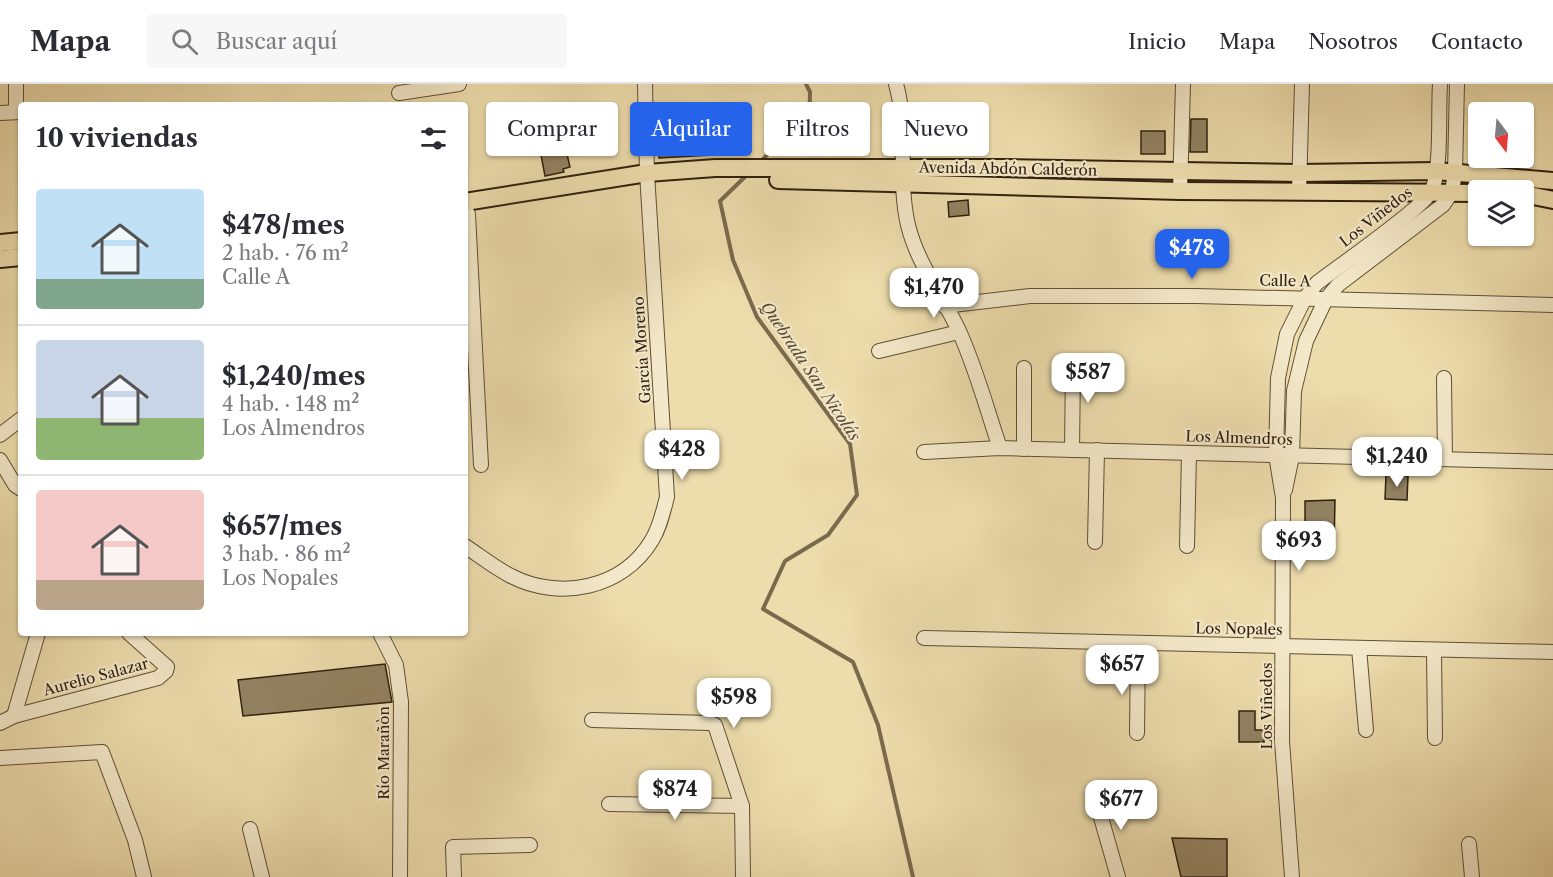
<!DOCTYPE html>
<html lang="es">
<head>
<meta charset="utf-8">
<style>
  :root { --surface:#fff; --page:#f7f7f7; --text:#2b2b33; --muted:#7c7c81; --line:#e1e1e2; --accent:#2563eb }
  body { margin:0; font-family:"Libre Caslon Text",serif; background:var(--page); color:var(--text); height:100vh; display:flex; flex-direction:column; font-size:22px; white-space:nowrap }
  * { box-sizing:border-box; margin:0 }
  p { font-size:20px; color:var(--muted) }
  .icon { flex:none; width:33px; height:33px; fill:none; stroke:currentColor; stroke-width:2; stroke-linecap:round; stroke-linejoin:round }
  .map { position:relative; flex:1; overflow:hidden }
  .side { position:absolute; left:18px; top:18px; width:450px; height:534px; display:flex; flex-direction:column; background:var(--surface); border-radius:6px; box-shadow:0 2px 4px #0004 }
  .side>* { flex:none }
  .guide { position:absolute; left:486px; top:18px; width:570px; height:54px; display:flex; gap:12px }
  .needle { width:39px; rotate:164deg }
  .fabs { position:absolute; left:1468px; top:18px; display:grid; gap:12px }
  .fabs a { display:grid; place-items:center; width:66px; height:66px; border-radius:6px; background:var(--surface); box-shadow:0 2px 4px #0004; font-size:30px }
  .price { position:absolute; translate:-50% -51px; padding:0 14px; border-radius:12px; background:#fff; color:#222; font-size:20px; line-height:39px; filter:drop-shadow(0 2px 3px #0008) }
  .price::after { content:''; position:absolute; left:50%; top:36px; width:18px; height:14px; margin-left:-9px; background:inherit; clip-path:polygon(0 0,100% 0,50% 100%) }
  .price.on { background:var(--accent); color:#fff }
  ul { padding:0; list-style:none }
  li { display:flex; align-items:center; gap:18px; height:150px; padding:0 18px }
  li+li { border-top:2px solid var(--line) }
  li span { display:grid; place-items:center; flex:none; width:168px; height:120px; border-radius:6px; color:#555 }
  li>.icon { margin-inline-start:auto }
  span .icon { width:72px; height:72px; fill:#fffc; stroke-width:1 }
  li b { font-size:26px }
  h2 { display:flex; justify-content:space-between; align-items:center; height:72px; padding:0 18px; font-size:26px }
  .pill { padding:0 21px; border-radius:6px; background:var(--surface); box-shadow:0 2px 4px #0004; font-size:21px; line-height:54px }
  .pill.on { background:var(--accent); color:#fff }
  header { display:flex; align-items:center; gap:36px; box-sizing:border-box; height:84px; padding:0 30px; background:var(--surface); border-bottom:2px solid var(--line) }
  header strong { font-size:28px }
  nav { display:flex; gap:33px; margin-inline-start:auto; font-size:21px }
  .search { width:420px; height:54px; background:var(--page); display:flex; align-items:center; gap:15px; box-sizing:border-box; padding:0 21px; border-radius:6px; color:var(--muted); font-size:22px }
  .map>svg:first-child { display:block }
</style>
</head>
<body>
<header>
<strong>Mapa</strong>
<div class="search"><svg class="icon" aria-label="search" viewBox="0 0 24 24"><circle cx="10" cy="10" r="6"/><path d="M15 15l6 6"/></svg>Buscar aquí</div>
<nav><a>Inicio</a><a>Mapa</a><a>Nosotros</a><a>Contacto</a></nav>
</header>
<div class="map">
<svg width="1553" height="793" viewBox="0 0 1553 793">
  <rect width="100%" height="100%" fill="#eddcac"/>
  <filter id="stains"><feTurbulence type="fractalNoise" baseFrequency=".00333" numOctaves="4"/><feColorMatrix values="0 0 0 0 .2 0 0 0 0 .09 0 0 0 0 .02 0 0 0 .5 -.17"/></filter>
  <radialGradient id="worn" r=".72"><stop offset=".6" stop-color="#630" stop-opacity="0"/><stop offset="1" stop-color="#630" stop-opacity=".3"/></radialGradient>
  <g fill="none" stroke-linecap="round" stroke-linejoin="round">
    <!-- stream -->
    <g stroke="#7a6a4d" stroke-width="4">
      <polyline points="760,78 779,59 809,50 810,8 806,0"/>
      <polyline points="748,90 720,117 733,176 757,233 850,360 857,411 828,451 785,477 763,525 853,578 878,641 913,793"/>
    </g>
  </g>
  <!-- building -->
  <g fill="#928261" stroke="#2f200f" stroke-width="1.5">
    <polygon points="1191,35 1207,35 1207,68 1190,68"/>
    <rect x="1141" y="47" width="24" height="23"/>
    <polygon points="686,49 687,58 710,57 711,71 659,74 658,51"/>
    <polygon points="566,66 570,83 563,85 564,88 545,92 541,71"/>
    <polygon points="968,116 969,131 949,133 948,118"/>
    <polygon points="1386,391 1408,392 1407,416 1385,415"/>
    <polygon points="1335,416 1334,464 1305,464 1305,417"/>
    <polygon points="385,580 392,618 243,632 238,596"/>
    <polygon points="1239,627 1255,627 1255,646 1264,646 1264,658 1239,658"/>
    <polygon points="1172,754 1227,755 1227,793 1181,793"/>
  </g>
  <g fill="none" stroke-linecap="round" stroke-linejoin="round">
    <defs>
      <g id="minor">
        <polyline points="16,0 16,28"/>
        <path d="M896,0C909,46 897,94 908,141C917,179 943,212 959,247C976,284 987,326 1000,364"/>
        <polyline points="399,9 459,0"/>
        <polyline points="0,29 21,28"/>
        <polyline points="1180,107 1183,0"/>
        <polyline points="1299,107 1302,0"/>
        <polyline points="468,130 481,381"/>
        <polyline points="944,222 1030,212 1196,212 1553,221"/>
        <polyline points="879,267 959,248"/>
        <polyline points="1444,294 1445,375"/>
        <polyline points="0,351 21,335"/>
        <polyline points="1024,365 1024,284"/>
        <polyline points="1072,366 1073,283"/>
        <polyline points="924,368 1000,364 1553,378"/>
        <polyline points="0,376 15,401 21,405"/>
        <polyline points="1285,406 1292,372 1294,307 1306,257 1326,215 1338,201 1443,121 1452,108 1455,88 1457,0"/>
        <polyline points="1095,458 1097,366"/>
        <path d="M465,462C480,472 495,484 511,492C559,517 623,505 652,456C660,443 663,428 667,413L647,89L645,0"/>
        <polyline points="1187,462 1189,369"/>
        <polyline points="38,549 14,632 158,594 166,587 167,583 129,549"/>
        <polyline points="380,549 396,581 401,618 400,793"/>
        <polyline points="924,554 1553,568"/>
        <polyline points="1359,564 1366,646"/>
        <polyline points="1434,566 1435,654"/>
        <polyline points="592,636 710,639 715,641 742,722 743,793"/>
        <polyline points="0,639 14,632"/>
        <polyline points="1137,649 1138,560"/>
        <polyline points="0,674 102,668 135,756 144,793"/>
        <polyline points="1094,709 1118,793"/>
        <polyline points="609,720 742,722"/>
        <polyline points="250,745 262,793"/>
        <polyline points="1469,760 1472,793"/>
        <polyline points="454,793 453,763 530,761"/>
        <path d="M1292,793L1282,657L1283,414L1276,371L1278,294L1287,250L1305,214L1317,199C1336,184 1426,122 1432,106C1442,82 1438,28 1440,0"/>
      </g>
      <g id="major">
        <polyline points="778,96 1180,107 1479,109"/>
        <polyline points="1524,110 1553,116"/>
        <polyline points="465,118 647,89 715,84 1005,84 1300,89 1436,87 1553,97"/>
        <polyline points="0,159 21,157"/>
        <polyline points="0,175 21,173"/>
      </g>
    </defs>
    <!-- minor casing -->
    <use href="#minor" stroke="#5e4f36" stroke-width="16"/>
    <!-- major casing -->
    <use href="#major" stroke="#2f200f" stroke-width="20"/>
    <!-- minor -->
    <use href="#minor" stroke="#f3e8c9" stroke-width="14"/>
    <!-- major -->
    <use href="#major" stroke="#eddcac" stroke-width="16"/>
  </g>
  <g text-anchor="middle" stroke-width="4.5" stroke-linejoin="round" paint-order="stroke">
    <!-- street labels -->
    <g font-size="15" fill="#2f200f" stroke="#f3e8c9">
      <text transform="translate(1008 85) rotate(1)" y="5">Avenida Abdón Calderón</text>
      <text transform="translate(1376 133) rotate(-38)" y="5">Los Viñedos</text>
      <text transform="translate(1285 197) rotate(1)" y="5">Calle A</text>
      <text transform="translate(642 266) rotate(-94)" y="5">García Moreno</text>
      <text transform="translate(1239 354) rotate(2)" y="5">Los Almendros</text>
      <text transform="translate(1239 545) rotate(1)" y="5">Los Nopales</text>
      <text transform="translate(96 593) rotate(-15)" y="5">Aurelio Salazar</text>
      <text transform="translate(1267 622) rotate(-90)" y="5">Los Viñedos</text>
      <text transform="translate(384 669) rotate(-90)" y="5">Río Marañòn</text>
    </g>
    <!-- water labels -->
    <g font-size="16" font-style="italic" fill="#5b4b33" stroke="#f3e8c9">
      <text transform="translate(811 287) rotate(56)" y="6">Quebrada San Nicolás</text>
    </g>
  </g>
  <rect width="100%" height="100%" filter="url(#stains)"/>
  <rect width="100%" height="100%" fill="url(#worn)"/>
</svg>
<div class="fabs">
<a><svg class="needle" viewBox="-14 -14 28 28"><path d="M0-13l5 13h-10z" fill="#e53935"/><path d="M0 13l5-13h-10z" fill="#7c7c81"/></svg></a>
<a><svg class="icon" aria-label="layers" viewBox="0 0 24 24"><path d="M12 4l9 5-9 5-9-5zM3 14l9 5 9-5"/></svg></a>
</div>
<b class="price on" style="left:1192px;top:196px">$478</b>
<b class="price" style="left:934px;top:235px">$1,470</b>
<b class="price" style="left:1088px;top:320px">$587</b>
<b class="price" style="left:682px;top:397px">$428</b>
<b class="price" style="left:1397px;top:404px">$1,240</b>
<b class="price" style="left:1299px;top:488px">$693</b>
<b class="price" style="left:1122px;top:612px">$657</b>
<b class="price" style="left:734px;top:645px">$598</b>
<b class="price" style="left:675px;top:737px">$874</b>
<b class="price" style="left:1121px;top:747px">$677</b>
<div class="guide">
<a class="pill">Comprar</a>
<a class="pill on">Alquilar</a>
<a class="pill">Filtros</a>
<a class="pill">Nuevo</a>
</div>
<section class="side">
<h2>10 viviendas<svg class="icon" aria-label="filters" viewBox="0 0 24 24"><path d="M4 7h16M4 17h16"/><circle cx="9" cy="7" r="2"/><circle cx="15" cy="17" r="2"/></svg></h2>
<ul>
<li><span style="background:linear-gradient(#bfe0f5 75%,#7fa58c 0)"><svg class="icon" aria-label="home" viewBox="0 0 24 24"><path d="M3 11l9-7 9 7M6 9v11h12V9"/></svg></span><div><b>$478/mes</b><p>2 hab. · 76 m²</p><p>Calle A</p></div></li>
<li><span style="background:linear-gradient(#c9d6e8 65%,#8fb573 0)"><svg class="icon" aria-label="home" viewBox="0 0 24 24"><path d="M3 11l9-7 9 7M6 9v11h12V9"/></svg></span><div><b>$1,240/mes</b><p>4 hab. · 148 m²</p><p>Los Almendros</p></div></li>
<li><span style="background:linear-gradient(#f6c9c9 75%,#b9a48a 0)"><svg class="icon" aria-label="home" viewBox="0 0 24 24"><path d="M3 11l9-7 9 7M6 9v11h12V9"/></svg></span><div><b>$657/mes</b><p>3 hab. · 86 m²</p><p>Los Nopales</p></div></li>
</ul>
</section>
</div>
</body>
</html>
